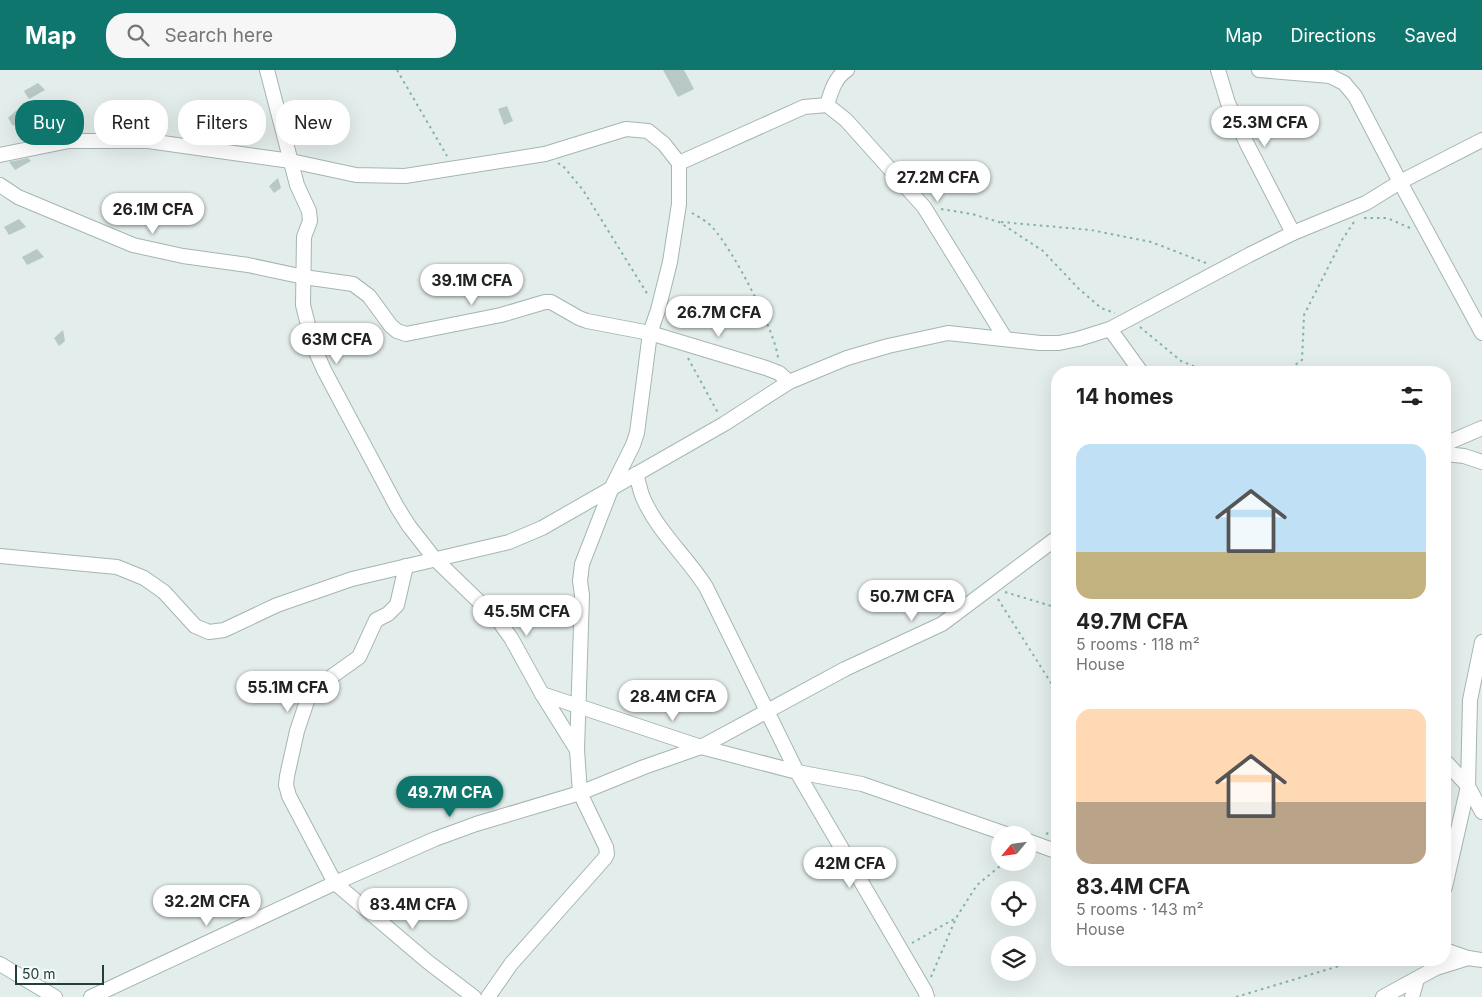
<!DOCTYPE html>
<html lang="en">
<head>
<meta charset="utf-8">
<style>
  :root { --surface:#fff; --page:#f6f6f6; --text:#222; --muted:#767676; --accent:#0f766e }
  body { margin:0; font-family:Inter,sans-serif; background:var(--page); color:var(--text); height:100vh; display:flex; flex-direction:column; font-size:19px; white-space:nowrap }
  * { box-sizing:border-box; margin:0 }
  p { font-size:16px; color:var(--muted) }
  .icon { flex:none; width:28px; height:28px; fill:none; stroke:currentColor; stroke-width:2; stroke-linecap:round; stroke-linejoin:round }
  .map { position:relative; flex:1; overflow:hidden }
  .details { position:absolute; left:1051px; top:296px; width:400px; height:600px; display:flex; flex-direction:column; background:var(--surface); border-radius:20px; box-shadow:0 5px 20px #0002 }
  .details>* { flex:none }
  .guide { position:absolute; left:15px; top:30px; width:475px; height:45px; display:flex; gap:10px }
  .needle { width:32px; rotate:241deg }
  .fabs { position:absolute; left:991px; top:756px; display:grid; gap:10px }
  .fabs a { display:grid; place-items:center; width:45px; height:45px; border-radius:50%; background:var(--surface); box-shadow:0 5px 20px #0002; font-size:25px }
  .scale { position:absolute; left:15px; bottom:12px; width:89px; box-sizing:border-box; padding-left:5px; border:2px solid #223f3d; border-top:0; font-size:14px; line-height:18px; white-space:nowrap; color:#223f3d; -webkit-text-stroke:4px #f4faf8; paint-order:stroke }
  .price { position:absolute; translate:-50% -42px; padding:0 11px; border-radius:18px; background:#fff; color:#222; font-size:16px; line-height:32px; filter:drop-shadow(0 1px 2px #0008) }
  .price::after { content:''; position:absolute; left:50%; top:30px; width:15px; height:11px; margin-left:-8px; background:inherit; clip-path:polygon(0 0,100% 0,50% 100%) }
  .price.current { background:var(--accent); color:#fff }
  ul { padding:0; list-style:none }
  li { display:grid; align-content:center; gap:10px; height:265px; padding:0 25px }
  li span { display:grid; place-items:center; height:155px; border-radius:15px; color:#555 }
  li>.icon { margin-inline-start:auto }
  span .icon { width:90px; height:90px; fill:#fffc; stroke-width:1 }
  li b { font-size:21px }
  h2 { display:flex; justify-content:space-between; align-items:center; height:60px; padding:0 25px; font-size:21px }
  .chip { padding:0 18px; border-radius:20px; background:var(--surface); box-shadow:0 5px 20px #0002; font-size:18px; line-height:45px }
  .chip.current { background:var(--accent); color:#fff }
  header { display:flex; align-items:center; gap:30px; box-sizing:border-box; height:70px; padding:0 25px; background:var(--accent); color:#fff }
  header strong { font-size:24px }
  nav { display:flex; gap:28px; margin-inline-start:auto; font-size:18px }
  .search { width:350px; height:45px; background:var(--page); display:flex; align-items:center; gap:12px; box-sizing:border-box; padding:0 18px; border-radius:20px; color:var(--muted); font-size:19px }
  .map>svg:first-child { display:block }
</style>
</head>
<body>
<header>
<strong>Map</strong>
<div class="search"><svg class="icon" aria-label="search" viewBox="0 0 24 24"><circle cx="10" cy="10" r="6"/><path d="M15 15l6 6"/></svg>Search here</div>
<nav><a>Map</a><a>Directions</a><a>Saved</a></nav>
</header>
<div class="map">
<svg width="1482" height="927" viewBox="0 0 1482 927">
  <rect width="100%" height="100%" fill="#e3edeb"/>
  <!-- building -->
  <g fill="#b8c8c4">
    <polygon points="663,0 684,0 694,19 678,27"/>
    <polygon points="38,13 45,20 29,29 24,21"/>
    <polygon points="507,36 513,51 504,55 498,39"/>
    <polygon points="17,40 19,51 13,56 8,48"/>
    <polygon points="28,88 31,91 15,100 9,92"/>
    <polygon points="278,108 281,118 274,123 269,116"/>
    <polygon points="19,149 26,157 9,165 4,157"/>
    <polygon points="37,179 44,187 27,195 22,187"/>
    <polygon points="63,260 65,271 59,276 54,268"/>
  </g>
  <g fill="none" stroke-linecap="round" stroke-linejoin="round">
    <defs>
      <g id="minor">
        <polyline points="267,0 297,115 309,141 310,151 304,167 303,235 313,275 324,300 397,437 409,456 434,488 498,550 511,568 542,624 577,680"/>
        <polyline points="1218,0 1228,33 1247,74 1293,163"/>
        <polyline points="1259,0 1330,6 1344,13 1355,26 1400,112 1482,263"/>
        <path d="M827,35C831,22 835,7 847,0"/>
        <polyline points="0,85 69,71 148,71 291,91 356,105 405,106 545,84 626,59 648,61 664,74 679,93 679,134 670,192 658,240 650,263 637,363 633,375 612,417 582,494 580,511 582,525 577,680 580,723 606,777 607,784 605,788 511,894 488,927"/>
        <polyline points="679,93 804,37 827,35 846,50 924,137 1005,268"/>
        <polyline points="0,115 18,127 133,175 183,186 248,195 304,207 353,214 369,226 391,256 397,261 406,264 501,245 545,232 551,232 579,248 587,251 650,263 766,298 779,303 789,312"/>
        <polyline points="1110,259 1141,302"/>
        <polyline points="1445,374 1482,358"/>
        <polyline points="1445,384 1464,386 1482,392"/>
        <path d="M636,404C639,413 640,422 644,430C659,463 687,487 706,517L797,702L925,921L927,927"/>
        <polyline points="0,486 117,497 144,508 164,522 195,556 209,562 224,560 277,535 352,509 509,472 542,458 724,354 789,312 847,288 888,276 948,263 1040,273 1059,273 1078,269 1110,259 1249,185 1293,163 1366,133 1400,112 1482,70"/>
        <polyline points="406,496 397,535 388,544 376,550 359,587 310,622 297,661 287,706 286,715 289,726 335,813 428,892 474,927"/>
        <polyline points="542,624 701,677 797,702 862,714 1009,765"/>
        <polyline points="1445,691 1468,716 1482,742"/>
        <polyline points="1028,771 1058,782"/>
        <polyline points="1445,817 1468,716 1470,630 1482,572"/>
        <polyline points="1445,880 1468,888 1482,890"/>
        <polyline points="0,894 55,927"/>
        <polyline points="91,927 335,813 435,769 476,754 580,723 644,697 701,677 845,599 942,554 1058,467"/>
        <polyline points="1383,927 1436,898 1468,888"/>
        <polyline points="1412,927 1417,909"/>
      </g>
    </defs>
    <!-- minor casing -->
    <use href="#minor" stroke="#a5b5b3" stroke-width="16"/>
    <!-- path -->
    <g stroke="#83b2ac" stroke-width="2" stroke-dasharray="2.5 4" stroke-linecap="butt">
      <polyline points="397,0 447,86"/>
      <polyline points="558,93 563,96 583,120 648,225"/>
      <polyline points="941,139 972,144 999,152 1043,181 1078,218 1101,238 1115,243"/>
      <path d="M692,143C699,147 708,152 713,158C733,180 775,260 778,288"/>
      <polyline points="1364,148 1387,148 1410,158"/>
      <polyline points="1001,152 1091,160 1151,172 1206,193"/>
      <polyline points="1140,257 1181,291 1208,302"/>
      <polyline points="688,288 718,343"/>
      <polyline points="1285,302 1302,290 1304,245 1342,170 1354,152"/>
      <polyline points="1005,522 1058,538"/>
      <polyline points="998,529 1058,624"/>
      <polyline points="1046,764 1058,759"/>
      <polyline points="912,873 956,848"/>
      <polyline points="1395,890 1416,894"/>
      <polyline points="931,907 956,848 977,815 1005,792"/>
      <polyline points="1236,927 1359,890"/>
    </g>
    <!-- minor -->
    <use href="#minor" stroke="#fff" stroke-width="14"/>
  </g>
</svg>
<div class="fabs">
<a><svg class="needle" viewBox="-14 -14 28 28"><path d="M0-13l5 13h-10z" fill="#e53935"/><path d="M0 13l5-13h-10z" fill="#767676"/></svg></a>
<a><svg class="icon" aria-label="locate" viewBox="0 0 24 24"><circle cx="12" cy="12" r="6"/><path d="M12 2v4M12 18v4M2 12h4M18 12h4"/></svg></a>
<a><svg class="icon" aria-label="layers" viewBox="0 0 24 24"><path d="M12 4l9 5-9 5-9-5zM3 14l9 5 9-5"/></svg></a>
</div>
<div class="scale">50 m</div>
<b class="price" style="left:1265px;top:78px">25.3M CFA</b>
<b class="price" style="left:938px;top:133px">27.2M CFA</b>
<b class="price" style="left:153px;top:165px">26.1M CFA</b>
<b class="price" style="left:472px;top:236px">39.1M CFA</b>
<b class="price" style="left:719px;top:268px">26.7M CFA</b>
<b class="price" style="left:337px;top:295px">63M CFA</b>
<b class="price" style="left:912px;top:552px">50.7M CFA</b>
<b class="price" style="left:527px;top:567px">45.5M CFA</b>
<b class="price" style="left:288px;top:643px">55.1M CFA</b>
<b class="price" style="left:673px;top:652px">28.4M CFA</b>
<b class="price current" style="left:450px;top:748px">49.7M CFA</b>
<b class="price" style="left:850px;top:819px">42M CFA</b>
<b class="price" style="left:207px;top:857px">32.2M CFA</b>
<b class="price" style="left:413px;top:860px">83.4M CFA</b>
<div class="guide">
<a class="chip current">Buy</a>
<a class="chip">Rent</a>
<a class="chip">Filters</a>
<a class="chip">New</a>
</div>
<section class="details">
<h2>14 homes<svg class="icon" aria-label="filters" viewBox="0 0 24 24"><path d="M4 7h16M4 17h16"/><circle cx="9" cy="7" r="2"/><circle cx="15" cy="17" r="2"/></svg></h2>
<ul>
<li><span style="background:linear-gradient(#bfe0f5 70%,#c2b280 0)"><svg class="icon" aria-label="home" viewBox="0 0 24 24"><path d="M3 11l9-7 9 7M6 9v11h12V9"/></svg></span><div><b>49.7M CFA</b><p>5 rooms · 118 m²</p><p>House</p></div></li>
<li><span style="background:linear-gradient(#ffd9b3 60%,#b9a48a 0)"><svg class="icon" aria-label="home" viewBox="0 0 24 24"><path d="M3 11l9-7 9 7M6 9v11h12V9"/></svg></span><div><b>83.4M CFA</b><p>5 rooms · 143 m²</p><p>House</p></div></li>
</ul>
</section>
</div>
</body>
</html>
